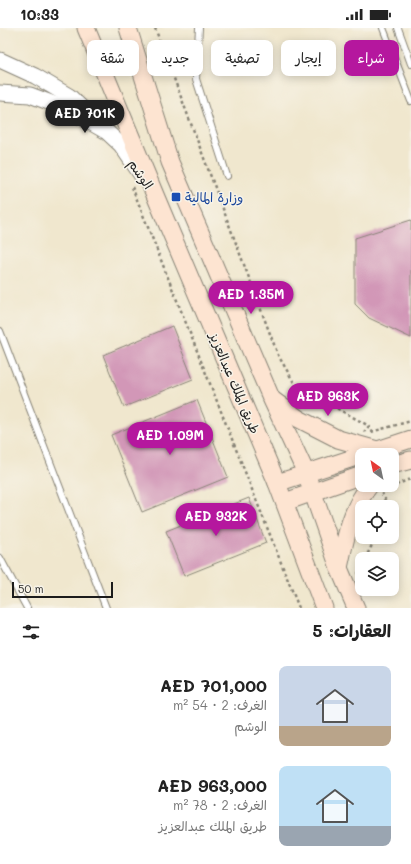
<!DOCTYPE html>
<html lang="ar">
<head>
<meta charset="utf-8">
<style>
  :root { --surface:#fff; --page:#f6f6f6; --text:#222; --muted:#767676; --accent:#b5179e }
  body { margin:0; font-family:Mali,"Playpen Sans Arabic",sans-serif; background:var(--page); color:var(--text); direction:rtl; height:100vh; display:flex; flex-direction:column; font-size:15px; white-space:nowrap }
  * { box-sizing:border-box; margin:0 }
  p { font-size:13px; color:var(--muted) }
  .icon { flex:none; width:22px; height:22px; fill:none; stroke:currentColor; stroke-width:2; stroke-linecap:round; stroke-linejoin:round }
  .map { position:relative; height:580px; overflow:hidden; direction:ltr }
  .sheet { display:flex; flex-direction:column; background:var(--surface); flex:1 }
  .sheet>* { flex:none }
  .banner { position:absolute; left:12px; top:12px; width:387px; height:36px; direction:rtl; display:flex; gap:8px }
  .needle { width:26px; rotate:327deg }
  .fabs { position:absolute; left:355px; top:420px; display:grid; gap:8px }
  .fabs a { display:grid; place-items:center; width:44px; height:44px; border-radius:8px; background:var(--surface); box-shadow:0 2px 10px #0003; font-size:20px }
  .scale { position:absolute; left:12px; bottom:10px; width:101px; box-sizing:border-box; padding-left:4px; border:2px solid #1c1c1c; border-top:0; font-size:11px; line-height:14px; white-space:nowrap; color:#1c1c1c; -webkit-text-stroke:3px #f7f3e8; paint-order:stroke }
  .price { position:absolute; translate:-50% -34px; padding:0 9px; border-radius:14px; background:var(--accent); color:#fff; font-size:13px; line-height:26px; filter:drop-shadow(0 1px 2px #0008) }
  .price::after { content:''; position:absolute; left:50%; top:24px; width:12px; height:9px; margin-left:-6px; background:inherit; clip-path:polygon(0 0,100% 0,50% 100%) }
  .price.current { background:#222; color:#fff }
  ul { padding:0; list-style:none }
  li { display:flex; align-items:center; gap:12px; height:100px; padding:0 20px }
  li span { display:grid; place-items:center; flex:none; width:112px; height:80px; border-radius:8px; color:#555 }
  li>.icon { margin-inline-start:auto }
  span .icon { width:48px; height:48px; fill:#fffc; stroke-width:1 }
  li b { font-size:17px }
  h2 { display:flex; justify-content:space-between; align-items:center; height:48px; padding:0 20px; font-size:17px }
  .pill { padding:0 14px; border-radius:8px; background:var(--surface); box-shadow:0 2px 10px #0003; font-size:14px; line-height:36px }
  .pill.current { background:var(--accent); color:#fff }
  .status { display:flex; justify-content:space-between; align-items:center; height:28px; padding:0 20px; background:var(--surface); direction:ltr }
  .status svg { height:11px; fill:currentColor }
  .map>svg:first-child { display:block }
</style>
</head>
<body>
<div class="status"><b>10:33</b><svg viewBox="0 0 49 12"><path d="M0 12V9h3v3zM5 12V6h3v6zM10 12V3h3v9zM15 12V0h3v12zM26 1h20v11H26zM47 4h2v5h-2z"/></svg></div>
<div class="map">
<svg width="411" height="580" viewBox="0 0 411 580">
  <rect width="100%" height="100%" fill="#f7f3e8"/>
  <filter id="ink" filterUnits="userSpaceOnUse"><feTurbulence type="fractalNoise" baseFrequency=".025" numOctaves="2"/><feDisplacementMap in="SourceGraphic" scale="8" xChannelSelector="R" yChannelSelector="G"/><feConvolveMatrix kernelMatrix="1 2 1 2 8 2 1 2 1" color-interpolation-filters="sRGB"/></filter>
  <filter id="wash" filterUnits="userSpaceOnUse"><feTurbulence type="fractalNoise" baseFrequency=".012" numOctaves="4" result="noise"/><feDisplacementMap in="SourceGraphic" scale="16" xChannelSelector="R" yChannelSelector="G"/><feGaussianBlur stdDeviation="0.9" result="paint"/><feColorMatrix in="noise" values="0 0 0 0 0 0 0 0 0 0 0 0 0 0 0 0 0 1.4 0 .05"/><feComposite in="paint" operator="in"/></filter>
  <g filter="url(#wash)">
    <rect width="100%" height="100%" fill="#f0e7ce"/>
    <g id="blocks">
      <!-- building -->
      <g fill="#d297b7">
        <polygon points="411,192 411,310 369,290 355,276 355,210"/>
        <polygon points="172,298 193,351 124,379 103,327"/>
        <polygon points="197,372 228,449 142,484 111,407"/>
        <polygon points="249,470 266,515 184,548 166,503"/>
      </g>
    </g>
  </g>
  <g filter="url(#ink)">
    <use href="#blocks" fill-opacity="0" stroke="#868275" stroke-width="1"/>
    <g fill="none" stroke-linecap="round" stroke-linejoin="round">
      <defs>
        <g id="service">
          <polyline points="199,0 196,51 227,148"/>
          <polyline points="383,0 411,73"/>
          <polyline points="398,0 411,36"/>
          <polyline points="0,303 106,580"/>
          <polyline points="0,530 27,580"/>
        </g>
        <g id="tertiary">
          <polyline points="0,32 35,48 69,68 87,85"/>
          <polyline points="0,65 30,67 67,81 107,104 121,117 142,148"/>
        </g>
        <g id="secondary">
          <polyline points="86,0 155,167 277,455 324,580"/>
          <polyline points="128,0 170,134 272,372 306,445 339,540 356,580"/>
          <polyline points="273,372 299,391 338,411 377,422"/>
          <polyline points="392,437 411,432"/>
          <polyline points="277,455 411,411"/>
          <polyline points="285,474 362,447"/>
          <path d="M339,540C345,511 351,480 370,457"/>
        </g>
      </defs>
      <!-- service casing -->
      <use href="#service" stroke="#868275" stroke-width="8"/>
      <!-- tertiary casing -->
      <use href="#tertiary" stroke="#868275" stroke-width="17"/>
      <!-- secondary casing -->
      <use href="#secondary" stroke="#868275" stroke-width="19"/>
      <!-- path -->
      <g stroke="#868275" stroke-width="2.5" stroke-dasharray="3 3" stroke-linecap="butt">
        <polyline points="155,0 278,327 296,358 369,398 364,404"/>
        <polyline points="132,159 299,580"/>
        <polyline points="371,404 411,393"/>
        <polyline points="381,467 400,455 411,451"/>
        <polyline points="382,479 385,471 386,479"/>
        <polyline points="365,531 376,509"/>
        <polyline points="358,546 362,537"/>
      </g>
      <!-- service -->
      <use href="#service" stroke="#fff" stroke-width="6"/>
      <!-- tertiary -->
      <use href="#tertiary" stroke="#fff" stroke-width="15"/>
      <!-- secondary -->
      <use href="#secondary" stroke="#fde4d1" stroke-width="17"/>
    </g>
  </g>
  <!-- markers -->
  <rect fill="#1a4fb4" stroke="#f7f3e8" stroke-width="1.5" x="171" y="164" width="10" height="10" rx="2"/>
  <g text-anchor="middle" stroke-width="3" stroke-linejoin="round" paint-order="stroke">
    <!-- street labels -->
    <g font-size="13" fill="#1c1c1c" stroke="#f7f3e8">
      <text transform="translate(141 146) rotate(56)" y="5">الوشم</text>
      <text transform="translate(235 355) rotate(67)" y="5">طريق الملك عبدالعزيز</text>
    </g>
    <!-- transit labels -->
    <g font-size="13" fill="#164399" stroke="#f7f3e8" text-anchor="start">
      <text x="185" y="174">وزارة المالية</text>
    </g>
  </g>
</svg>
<div class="fabs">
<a><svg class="needle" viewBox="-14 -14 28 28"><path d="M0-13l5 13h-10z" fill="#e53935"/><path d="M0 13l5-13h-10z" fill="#767676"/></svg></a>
<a><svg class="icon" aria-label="locate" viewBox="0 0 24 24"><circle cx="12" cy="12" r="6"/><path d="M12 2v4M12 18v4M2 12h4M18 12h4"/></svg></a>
<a><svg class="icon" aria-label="layers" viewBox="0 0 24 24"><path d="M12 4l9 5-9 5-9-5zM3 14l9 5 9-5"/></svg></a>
</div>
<div class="scale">50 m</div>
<b class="price current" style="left:85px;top:106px">AED 701K</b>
<b class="price" style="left:251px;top:287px">AED 1.35M</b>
<b class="price" style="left:328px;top:389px">AED 963K</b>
<b class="price" style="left:170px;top:428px">AED 1.09M</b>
<b class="price" style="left:216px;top:509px">AED 932K</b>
<div class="banner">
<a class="pill current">شراء</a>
<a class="pill">إيجار</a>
<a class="pill">تصفية</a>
<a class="pill">جديد</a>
<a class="pill">شقة</a>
</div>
</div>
<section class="sheet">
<h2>العقارات: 5<svg class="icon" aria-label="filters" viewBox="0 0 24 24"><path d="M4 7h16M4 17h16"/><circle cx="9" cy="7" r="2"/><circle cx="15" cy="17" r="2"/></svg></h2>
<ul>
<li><span style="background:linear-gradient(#c9d6e8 75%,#b9a48a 0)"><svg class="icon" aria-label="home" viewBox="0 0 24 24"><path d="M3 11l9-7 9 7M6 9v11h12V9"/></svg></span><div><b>AED 701,000</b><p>الغرف: 2 · 54 m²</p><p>الوشم</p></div></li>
<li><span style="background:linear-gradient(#bfe0f5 75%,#9aa5b1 0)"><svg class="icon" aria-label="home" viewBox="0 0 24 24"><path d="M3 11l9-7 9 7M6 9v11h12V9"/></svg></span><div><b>AED 963,000</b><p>الغرف: 2 · 78 m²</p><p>طريق الملك عبدالعزيز</p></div></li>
</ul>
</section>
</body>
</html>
